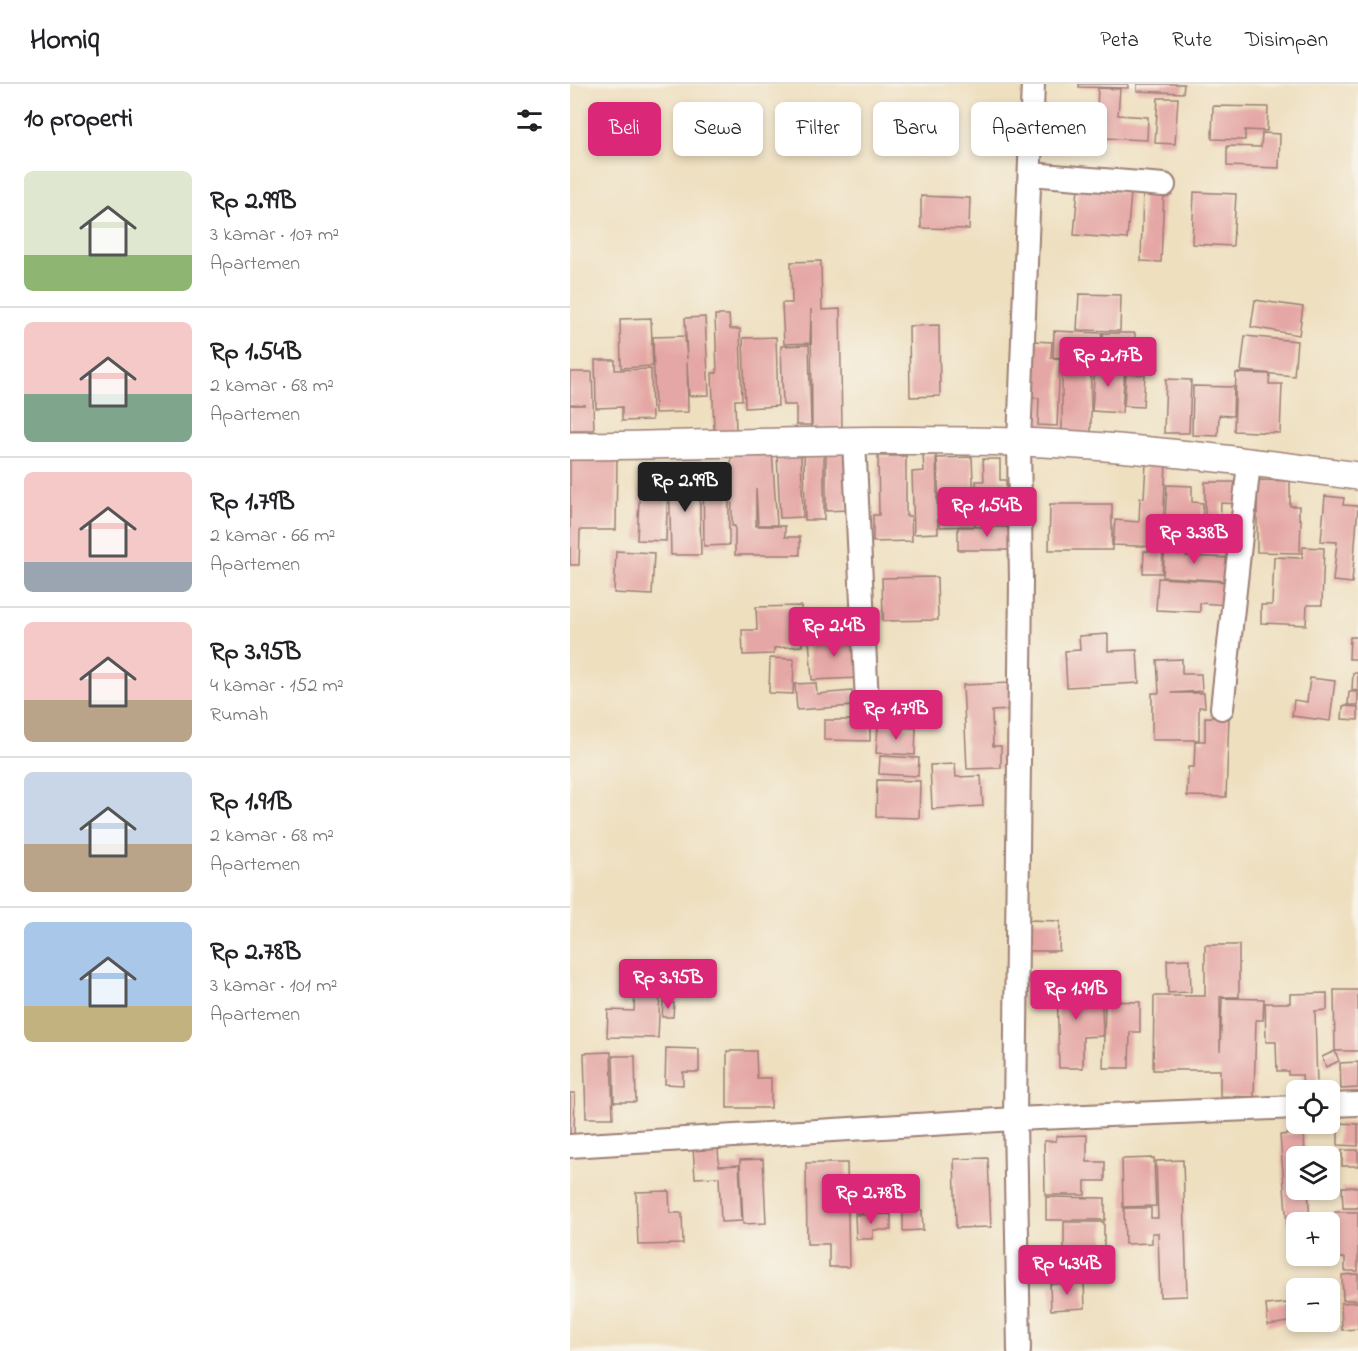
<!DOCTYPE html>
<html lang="id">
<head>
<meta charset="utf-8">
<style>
  :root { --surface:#fff; --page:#f2f2f2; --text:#202124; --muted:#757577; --line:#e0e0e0; --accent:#db2777 }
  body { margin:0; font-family:"Indie Flower",sans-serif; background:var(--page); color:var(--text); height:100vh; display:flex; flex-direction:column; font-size:22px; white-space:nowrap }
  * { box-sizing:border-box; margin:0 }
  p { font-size:20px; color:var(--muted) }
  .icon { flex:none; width:33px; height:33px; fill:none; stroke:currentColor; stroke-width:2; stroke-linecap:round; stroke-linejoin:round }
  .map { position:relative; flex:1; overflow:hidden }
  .details { display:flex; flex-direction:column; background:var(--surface); width:570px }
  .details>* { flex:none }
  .top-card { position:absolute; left:18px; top:18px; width:570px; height:54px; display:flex; gap:12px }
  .buttons { position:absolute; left:716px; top:996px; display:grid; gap:12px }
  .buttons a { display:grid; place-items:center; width:54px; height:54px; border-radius:9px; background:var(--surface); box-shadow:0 3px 9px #0003; font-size:30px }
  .price { position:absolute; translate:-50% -51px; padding:0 14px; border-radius:6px; background:var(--accent); color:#fff; font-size:20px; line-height:39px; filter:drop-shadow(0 2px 3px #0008) }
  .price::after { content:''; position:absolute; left:50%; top:36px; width:18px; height:14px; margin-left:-9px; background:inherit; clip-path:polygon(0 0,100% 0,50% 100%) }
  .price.selected { background:#222; color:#fff }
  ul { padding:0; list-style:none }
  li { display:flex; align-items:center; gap:18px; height:150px; padding:0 24px }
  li+li { border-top:2px solid var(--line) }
  li span { display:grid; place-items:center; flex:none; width:168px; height:120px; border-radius:9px; color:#555 }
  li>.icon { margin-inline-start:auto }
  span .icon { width:72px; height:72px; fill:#fffc; stroke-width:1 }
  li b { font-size:26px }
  h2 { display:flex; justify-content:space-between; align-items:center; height:72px; padding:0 24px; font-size:26px }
  .tag { padding:0 21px; border-radius:9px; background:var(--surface); box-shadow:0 3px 9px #0003; font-size:21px; line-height:54px }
  .tag.selected { background:var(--accent); color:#fff }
  header { display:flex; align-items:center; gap:36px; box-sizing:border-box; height:84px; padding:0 30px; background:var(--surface); border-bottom:2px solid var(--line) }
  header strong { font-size:28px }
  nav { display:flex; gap:33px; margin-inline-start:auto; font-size:21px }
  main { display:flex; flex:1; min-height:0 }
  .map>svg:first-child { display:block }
</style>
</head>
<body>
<header>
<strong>Homiq</strong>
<nav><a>Peta</a><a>Rute</a><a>Disimpan</a></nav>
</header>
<main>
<section class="details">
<h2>10 properti<svg class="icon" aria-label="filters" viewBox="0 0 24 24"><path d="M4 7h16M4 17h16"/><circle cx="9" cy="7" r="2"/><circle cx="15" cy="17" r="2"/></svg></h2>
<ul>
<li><span style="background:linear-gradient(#dfe7d0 70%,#8fb573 0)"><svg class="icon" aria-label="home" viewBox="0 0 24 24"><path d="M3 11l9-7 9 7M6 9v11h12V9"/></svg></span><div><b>Rp 2.99B</b><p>3 kamar · 107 m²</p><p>Apartemen</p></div></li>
<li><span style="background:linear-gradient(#f6c9c9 60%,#7fa58c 0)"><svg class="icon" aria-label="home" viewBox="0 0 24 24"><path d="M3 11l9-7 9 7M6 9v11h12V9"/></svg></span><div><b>Rp 1.54B</b><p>2 kamar · 68 m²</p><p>Apartemen</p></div></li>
<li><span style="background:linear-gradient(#f6c9c9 75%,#9aa5b1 0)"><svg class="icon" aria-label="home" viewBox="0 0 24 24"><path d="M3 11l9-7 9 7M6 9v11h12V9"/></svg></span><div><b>Rp 1.79B</b><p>2 kamar · 66 m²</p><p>Apartemen</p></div></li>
<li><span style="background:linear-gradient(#f6c9c9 65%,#b9a48a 0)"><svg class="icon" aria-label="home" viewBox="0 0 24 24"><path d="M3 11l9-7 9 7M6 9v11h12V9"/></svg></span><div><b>Rp 3.95B</b><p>4 kamar · 152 m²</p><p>Rumah</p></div></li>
<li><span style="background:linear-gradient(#c9d6e8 60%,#b9a48a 0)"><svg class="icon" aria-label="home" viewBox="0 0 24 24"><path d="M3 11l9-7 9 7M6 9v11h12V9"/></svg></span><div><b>Rp 1.91B</b><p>2 kamar · 68 m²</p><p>Apartemen</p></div></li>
<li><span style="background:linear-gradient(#a9c7e8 70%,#c2b280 0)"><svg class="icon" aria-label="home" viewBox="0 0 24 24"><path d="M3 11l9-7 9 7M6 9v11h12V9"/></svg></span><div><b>Rp 2.78B</b><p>3 kamar · 101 m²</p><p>Apartemen</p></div></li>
</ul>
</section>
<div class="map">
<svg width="788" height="1267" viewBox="0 0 788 1267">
  <rect width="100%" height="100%" fill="#f7f3e8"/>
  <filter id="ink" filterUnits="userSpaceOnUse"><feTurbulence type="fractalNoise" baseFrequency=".0167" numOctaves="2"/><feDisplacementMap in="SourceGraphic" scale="12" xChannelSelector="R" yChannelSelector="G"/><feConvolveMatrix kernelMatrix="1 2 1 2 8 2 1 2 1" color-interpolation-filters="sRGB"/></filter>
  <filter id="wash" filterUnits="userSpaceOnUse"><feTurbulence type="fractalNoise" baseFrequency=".008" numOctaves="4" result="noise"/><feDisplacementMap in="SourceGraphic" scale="24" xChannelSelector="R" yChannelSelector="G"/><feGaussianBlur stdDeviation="1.35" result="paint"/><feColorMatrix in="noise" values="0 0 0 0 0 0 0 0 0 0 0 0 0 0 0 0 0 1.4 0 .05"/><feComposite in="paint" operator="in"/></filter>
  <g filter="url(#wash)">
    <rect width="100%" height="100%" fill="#eedfbf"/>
    <g id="blocks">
      <!-- building -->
      <g fill="#e5a7a5">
        <polygon points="509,0 558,0 558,4 509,3"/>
        <polygon points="567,0 614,0 613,9 567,7"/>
        <polygon points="528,4 550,5 548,31 578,33 577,56 488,52 489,24 527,25"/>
        <polygon points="588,14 608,14 605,60 585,59"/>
        <polygon points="643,22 698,23 697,47 675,46 675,56 642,55"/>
        <polygon points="692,49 710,50 709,84 657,82 657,62 691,63"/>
        <polygon points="508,104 561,109 557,155 504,151"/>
        <polygon points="573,105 594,106 591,178 571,177"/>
        <polygon points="624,108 666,110 663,162 622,160"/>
        <polygon points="351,112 400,114 399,145 351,144"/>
        <polygon points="251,177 252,226 270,225 272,344 242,344 241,225 240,259 214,260 212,219 222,219 221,178"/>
        <polygon points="509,210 551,211 550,247 507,246"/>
        <polygon points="685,216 733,223 729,251 681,243"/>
        <polygon points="145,231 159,231 160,245 170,245 172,316 165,316 166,347 144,347 142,289 147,289"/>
        <polygon points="135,233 139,311 119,312 117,278 118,328 85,329 83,253 115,252 117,275 115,234"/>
        <polygon points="81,234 83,282 51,284 50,235"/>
        <polygon points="369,241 370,312 340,313 339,242"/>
        <polygon points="484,247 532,249 531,276 521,275 521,349 492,349 492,275 511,275 483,273"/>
        <polygon points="533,249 565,249 564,277 533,276"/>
        <polygon points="675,252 727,257 724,292 671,287"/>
        <polygon points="206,253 208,322 175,324 173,254"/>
        <polygon points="462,257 482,258 481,274 490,275 487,342 468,341 469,314 459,314"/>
        <polygon points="239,261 241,341 226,341 226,321 213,321 211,262"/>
        <polygon points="25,276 45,276 45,286 81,285 82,336 52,337 52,323 26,324"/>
        <polygon points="525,279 555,281 552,329 522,327"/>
        <polygon points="0,288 22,288 24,346 0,346 0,321 15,321 0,320"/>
        <polygon points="666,289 700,290 699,300 712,300 710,349 664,347"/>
        <polygon points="556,290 575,291 573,323 554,322"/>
        <polygon points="596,295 621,296 619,349 594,349"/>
        <polygon points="623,302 664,303 663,332 649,331 648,352 622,351"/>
        <polygon points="161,366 202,366 207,441 188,441 186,404 186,442 215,442 215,453 230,453 230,471 165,471 165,442 162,442"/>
        <polygon points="231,369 233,433 210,434 207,370"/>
        <polygon points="254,369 254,436 235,436 234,370"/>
        <polygon points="256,369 277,369 277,426 256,427"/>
        <polygon points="353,371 366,371 368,449 344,450 342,388 354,387"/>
        <polygon points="308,372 336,372 336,432 341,432 342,457 303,458 303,431 309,431"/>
        <polygon points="402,373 405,442 370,443 367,374"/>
        <polygon points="0,374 47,375 46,446 10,446 9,481 0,481"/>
        <polygon points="413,375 430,375 430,396 436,396 436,432 407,432 406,397 414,397"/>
        <polygon points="576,379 596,379 592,463 543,461 545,436 569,438 570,414 574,414"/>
        <polygon points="129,386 131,471 101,471 99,387"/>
        <polygon points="133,387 159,387 159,461 134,462"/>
        <polygon points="687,396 720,397 720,422 729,422 729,435 731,435 730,469 687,468"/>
        <polygon points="70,397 98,398 96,457 67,456"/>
        <polygon points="635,398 669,398 669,420 651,419 650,444 635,444"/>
        <polygon points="597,401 622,402 622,418 633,419 631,455 594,454"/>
        <polygon points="755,412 774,414 773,421 788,422 782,499 763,497 767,458 751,457"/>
        <polygon points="480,420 542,420 542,466 479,466"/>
        <polygon points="388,443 446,443 445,466 388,466"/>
        <polygon points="595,458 617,459 616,472 661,474 660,497 593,493"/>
        <polygon points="733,463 754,464 752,521 737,521 736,541 691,539 691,521 702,521 704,473 732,474"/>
        <polygon points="46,467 84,469 82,511 44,509"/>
        <polygon points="574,467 593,468 592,489 573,489"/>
        <polygon points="367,493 368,536 313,537 312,494"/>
        <polygon points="588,494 660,498 658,521 630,519 630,528 586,526"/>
        <polygon points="231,522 232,562 204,564 204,570 173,571 172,546 187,546 186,523"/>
        <polygon points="538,550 538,567 567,566 569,599 497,603 495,567 510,566 509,552"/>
        <polygon points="287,552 289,594 242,596 239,555"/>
        <polygon points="780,553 788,553 788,575 779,575"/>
        <polygon points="200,574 224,575 223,610 199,609"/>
        <polygon points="612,575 612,590 631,590 632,607 601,609 634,609 635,623 629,623 629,656 582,656 582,609 589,609 587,576"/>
        <polygon points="783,589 788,589 788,607 782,606"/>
        <polygon points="740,594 765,597 760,637 722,632 724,616 737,618"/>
        <polygon points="246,599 247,610 282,607 283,622 227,626 225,600"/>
        <polygon points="441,599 442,626 422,627 423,662 431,662 431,684 397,685 393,601"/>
        <polygon points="779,608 788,608 788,621 778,621"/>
        <polygon points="773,622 788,623 788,636 772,635"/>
        <polygon points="635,633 659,634 656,713 617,712 618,683 624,683 625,657 635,657"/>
        <polygon points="254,636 300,636 300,657 254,656"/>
        <polygon points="308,642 346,644 345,671 306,669"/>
        <polygon points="310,672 349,674 348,692 309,690"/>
        <polygon points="385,680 386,693 411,692 413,722 362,725 360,681"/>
        <polygon points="307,696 350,697 349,734 306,733"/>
        <polygon points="459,836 490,837 489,867 458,867"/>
        <polygon points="635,861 669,861 669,913 650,913 650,967 652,914 694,915 693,936 686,936 684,1013 650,1012 650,986 583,986 584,912 635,912"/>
        <polygon points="620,875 621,908 598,909 597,876"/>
        <polygon points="84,888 122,889 122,908 83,907"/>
        <polygon points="487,897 522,897 523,921 532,921 533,952 513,953 513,984 489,984"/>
        <polygon points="764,906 788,906 788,967 765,967"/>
        <polygon points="65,908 90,909 88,954 37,953 38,926 64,927"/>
        <polygon points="757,909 757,926 745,927 747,1002 733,1003 732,991 718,991 718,987 707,987 706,958 696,958 695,919 720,919 720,910"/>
        <polygon points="535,917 570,918 570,948 560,948 559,984 533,984"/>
        <polygon points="93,918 104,919 103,933 92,933"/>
        <polygon points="96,964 129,965 129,988 113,988 113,1001 95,1000"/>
        <polygon points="157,967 186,967 187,994 201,994 201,1024 157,1024"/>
        <polygon points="765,967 769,977 756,983 752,973"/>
        <polygon points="41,968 43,1034 16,1034 14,969"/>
        <polygon points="43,972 65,972 66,1018 44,1018"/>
        <polygon points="788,978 788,1004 771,1005 770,979"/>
        <polygon points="0,1009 5,1009 4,1051 0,1051"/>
        <polygon points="768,1039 788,1040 788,1062 768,1061"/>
        <polygon points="734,1049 735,1072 726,1072 726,1106 738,1106 740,1138 717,1141 710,1051"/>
        <polygon points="517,1051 517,1078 535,1078 535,1097 515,1097 515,1111 475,1111 474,1057 486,1057 486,1052"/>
        <polygon points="148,1062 149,1082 169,1081 172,1137 151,1138 149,1093 125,1094 123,1063"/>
        <rect x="772" y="1066" width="16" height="16"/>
        <polygon points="418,1074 421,1143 386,1144 384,1075"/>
        <polygon points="584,1074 586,1122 553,1123 552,1075"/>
        <polygon points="193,1075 196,1139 173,1140 170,1076"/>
        <polygon points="613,1076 617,1212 590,1213 588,1149 582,1149 582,1159 555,1160 554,1124 581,1124 581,1134 588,1134 586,1077"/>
        <polygon points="236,1079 277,1079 279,1183 259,1183 259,1160 237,1160"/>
        <polygon points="320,1093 320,1129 285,1129 284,1094"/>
        <polygon points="772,1103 788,1103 788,1124 773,1124"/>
        <polygon points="99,1107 100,1129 112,1129 113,1160 68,1161 66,1108"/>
        <polygon points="476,1113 535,1114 535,1136 476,1136"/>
        <polygon points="333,1126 352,1126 353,1146 333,1147"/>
        <polygon points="765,1128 788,1128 788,1187 775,1187 775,1174 765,1174"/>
        <polygon points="321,1130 321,1146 303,1146 303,1155 286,1155 285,1131"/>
        <rect x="494" y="1138" width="40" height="30"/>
        <polygon points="526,1171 526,1190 478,1191 477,1172"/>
        <polygon points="788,1190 788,1216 773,1216 772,1191"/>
        <polygon points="514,1199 515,1224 481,1226 480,1200"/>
        <polygon points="788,1218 788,1245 772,1246 771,1219"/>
        <polygon points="717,1219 719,1238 698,1241 696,1221"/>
      </g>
    </g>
  </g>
  <g filter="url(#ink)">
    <use href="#blocks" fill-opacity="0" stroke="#9c7f75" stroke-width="1.5"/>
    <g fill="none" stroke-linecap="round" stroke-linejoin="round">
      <defs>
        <g id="minor">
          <polyline points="460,90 594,101"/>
          <polyline points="284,357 297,618"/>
          <polyline points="652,624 679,379"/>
          <polyline points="759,1021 788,1020"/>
          <polyline points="0,1062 445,1035 726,1023"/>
          <polyline points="449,1267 445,1035 451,498 449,358 463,0"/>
        </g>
        <path id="tertiary" d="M0,362C150,361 300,353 449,358C562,362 676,377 788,392"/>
      </defs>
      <!-- minor casing -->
      <use href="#minor" stroke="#9c7f75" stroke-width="26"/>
      <!-- tertiary casing -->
      <use href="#tertiary" stroke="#9c7f75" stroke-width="30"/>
      <!-- minor -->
      <use href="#minor" stroke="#fff" stroke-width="22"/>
      <!-- tertiary -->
      <use href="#tertiary" stroke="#fff" stroke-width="27"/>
    </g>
  </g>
</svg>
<div class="buttons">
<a><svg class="icon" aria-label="locate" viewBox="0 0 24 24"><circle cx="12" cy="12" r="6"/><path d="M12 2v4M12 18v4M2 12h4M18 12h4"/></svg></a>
<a><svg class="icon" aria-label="layers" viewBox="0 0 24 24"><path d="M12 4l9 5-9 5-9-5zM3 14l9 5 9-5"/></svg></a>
<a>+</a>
<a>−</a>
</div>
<b class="price" style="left:538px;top:304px">Rp 2.17B</b>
<b class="price selected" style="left:115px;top:429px">Rp 2.99B</b>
<b class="price" style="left:417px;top:454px">Rp 1.54B</b>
<b class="price" style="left:624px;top:481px">Rp 3.38B</b>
<b class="price" style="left:264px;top:574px">Rp 2.4B</b>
<b class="price" style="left:326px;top:657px">Rp 1.79B</b>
<b class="price" style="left:98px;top:926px">Rp 3.95B</b>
<b class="price" style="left:506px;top:937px">Rp 1.91B</b>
<b class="price" style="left:301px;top:1141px">Rp 2.78B</b>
<b class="price" style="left:497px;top:1212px">Rp 4.34B</b>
<div class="top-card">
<a class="tag selected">Beli</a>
<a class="tag">Sewa</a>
<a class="tag">Filter</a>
<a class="tag">Baru</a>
<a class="tag">Apartemen</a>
</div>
</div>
</main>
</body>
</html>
